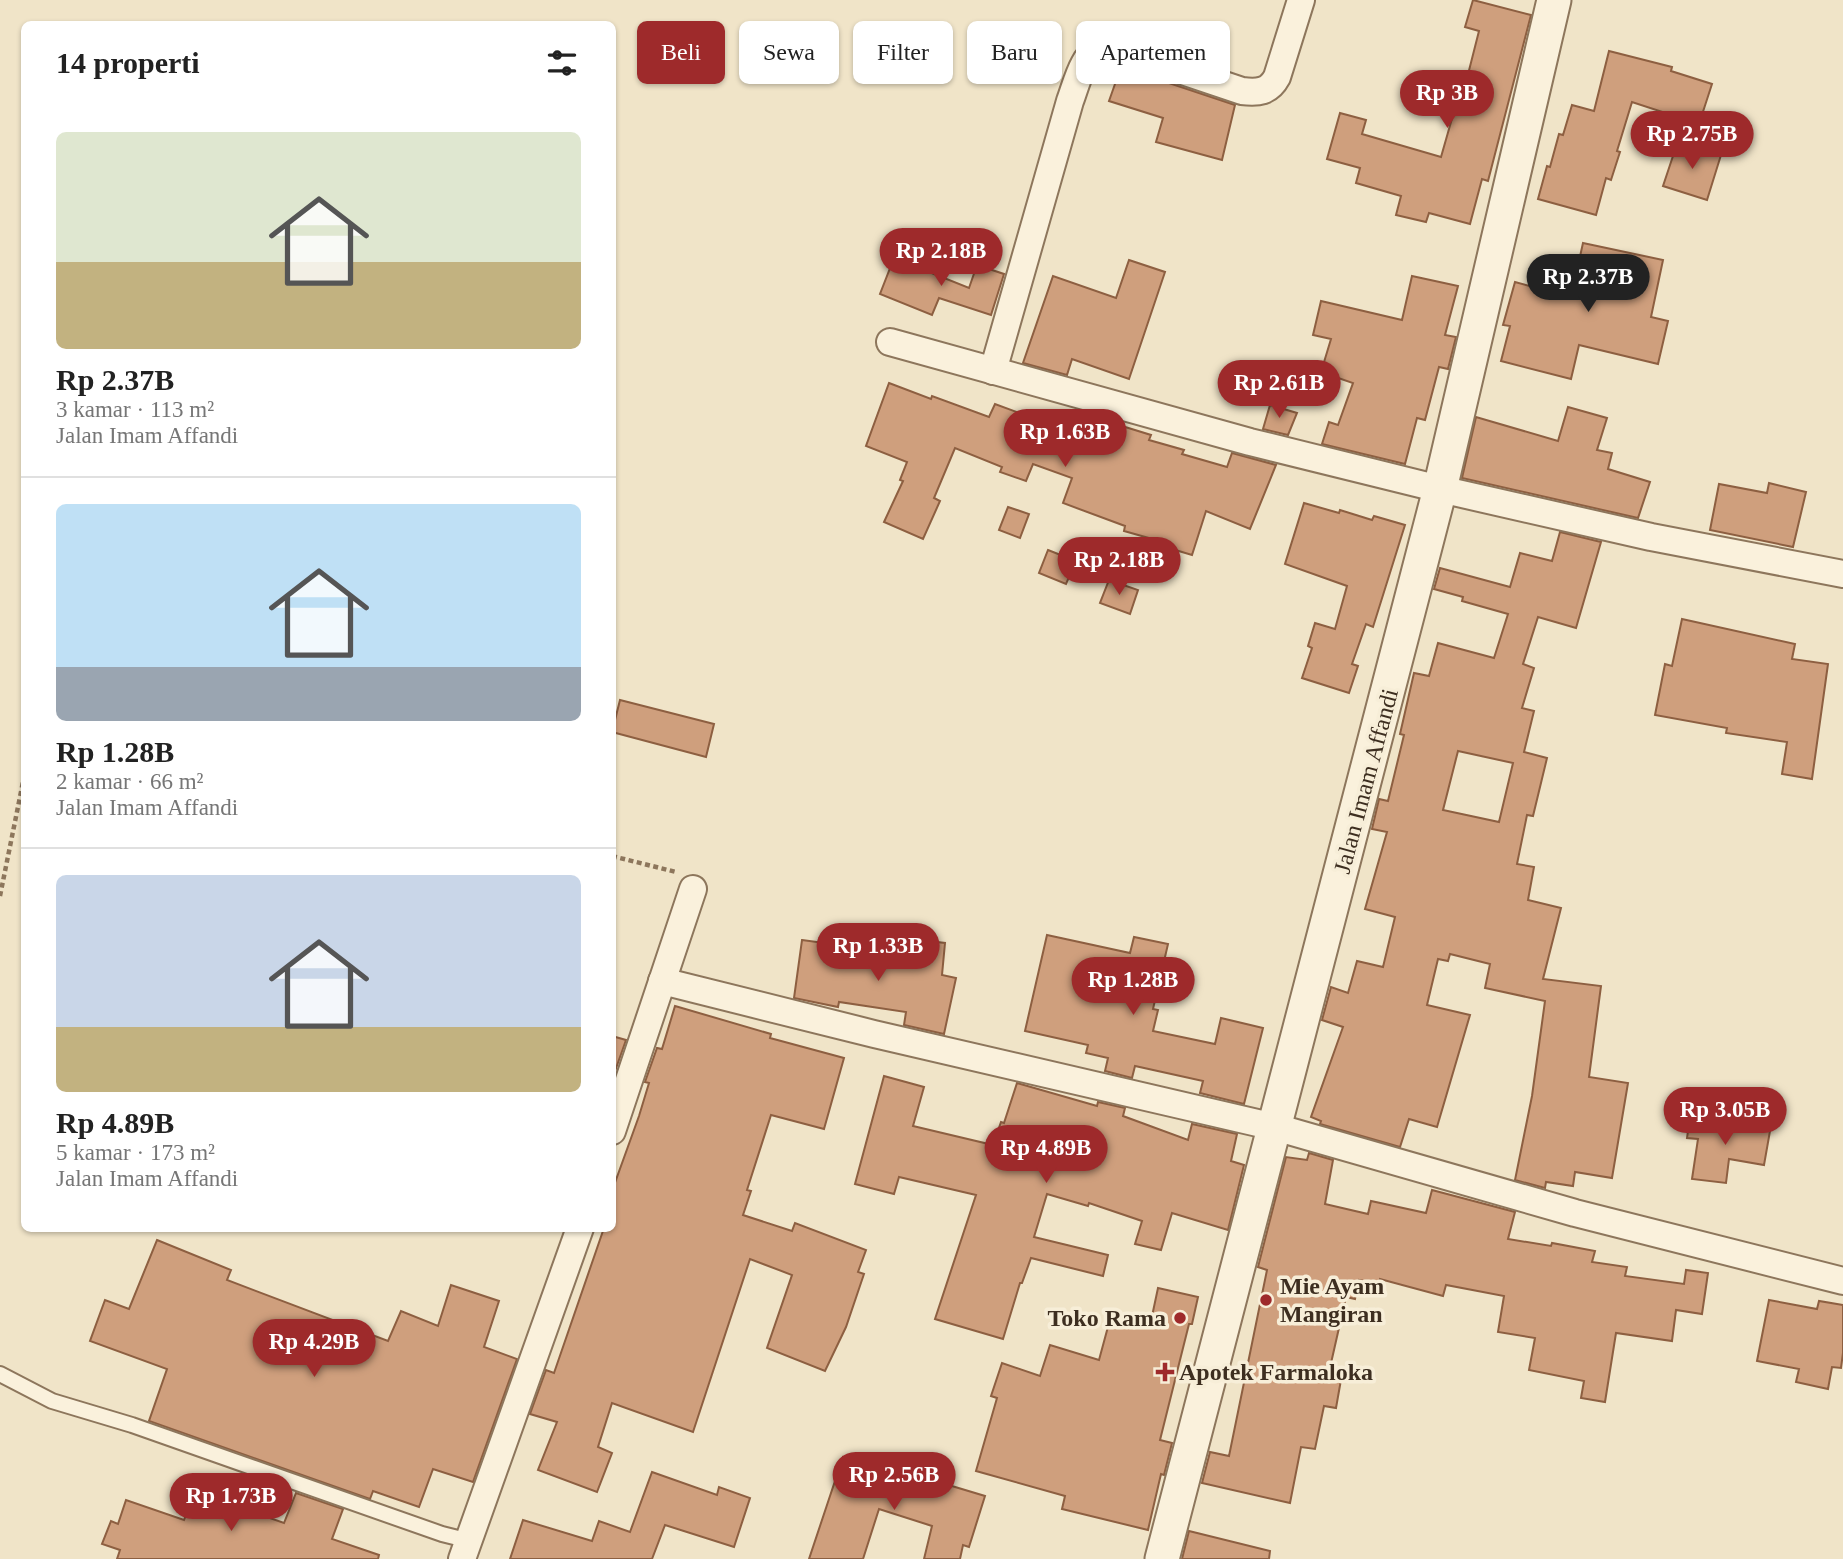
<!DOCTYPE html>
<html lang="id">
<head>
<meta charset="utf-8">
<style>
  :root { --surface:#fff; --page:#f6f6f6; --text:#222; --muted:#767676; --line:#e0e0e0; --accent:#9e2a2b }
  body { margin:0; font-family:Georgia,serif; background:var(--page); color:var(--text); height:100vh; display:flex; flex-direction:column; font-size:26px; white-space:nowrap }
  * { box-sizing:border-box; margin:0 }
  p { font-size:23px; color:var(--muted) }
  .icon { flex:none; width:38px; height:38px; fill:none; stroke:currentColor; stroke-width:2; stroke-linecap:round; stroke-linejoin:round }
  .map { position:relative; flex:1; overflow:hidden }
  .side { position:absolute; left:21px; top:21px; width:595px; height:1211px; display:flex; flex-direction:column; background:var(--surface); border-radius:10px; box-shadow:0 2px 5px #0004 }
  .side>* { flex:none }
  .banner { position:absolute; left:637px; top:21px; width:665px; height:63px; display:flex; gap:14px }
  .price { position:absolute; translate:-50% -60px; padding:0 16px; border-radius:24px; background:var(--accent); color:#fff; font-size:23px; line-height:46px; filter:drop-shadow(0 2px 4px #0008) }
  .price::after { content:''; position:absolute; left:50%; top:42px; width:21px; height:16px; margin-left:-10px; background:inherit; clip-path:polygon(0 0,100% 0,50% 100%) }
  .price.on { background:#222; color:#fff }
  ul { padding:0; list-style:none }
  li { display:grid; align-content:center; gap:14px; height:371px; padding:0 35px }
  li+li { border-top:2px solid var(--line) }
  li span { display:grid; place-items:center; height:217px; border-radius:10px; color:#555 }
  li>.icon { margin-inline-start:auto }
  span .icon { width:126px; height:126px; fill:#fffc; stroke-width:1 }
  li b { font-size:30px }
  h2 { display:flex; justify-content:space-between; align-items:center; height:84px; padding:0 35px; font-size:30px }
  .tag { padding:0 24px; border-radius:10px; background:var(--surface); box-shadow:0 2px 5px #0004; font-size:24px; line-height:63px }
  .tag.on { background:var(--accent); color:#fff }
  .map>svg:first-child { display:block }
</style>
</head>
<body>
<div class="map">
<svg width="1843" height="1559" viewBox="0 0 1843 1559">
  <rect width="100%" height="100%" fill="#f0e4c8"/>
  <!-- building -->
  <g fill="#cf9f7d" stroke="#8d5f41" stroke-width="2" fill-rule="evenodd">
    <polygon points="1473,0 1531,15 1488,181 1482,179 1470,224 1429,213 1426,222 1396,215 1401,196 1356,183 1360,168 1327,159 1340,113 1366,120 1362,134 1441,157 1457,101 1461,102 1479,31 1465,27"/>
    <polygon points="1609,51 1672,67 1671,71 1712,84 1699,124 1632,102 1617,151 1620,152 1611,180 1606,178 1596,215 1538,199 1547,166 1550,167 1559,134 1563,135 1572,105 1594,111"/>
    <polygon points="1121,67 1235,105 1222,160 1156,142 1163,118 1109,101"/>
    <polygon points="1678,141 1721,155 1707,200 1663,186"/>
    <polygon points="1583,243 1663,260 1651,317 1668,321 1658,364 1579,345 1571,379 1501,361 1510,326 1503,325 1515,282 1571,297"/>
    <polygon points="894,258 969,288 977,265 1004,274 991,315 939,298 932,315 880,294"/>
    <polygon points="1129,260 1165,272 1129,379 1072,359 1067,375 1023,363 1053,276 1116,298"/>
    <polygon points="1412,276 1458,286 1445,335 1456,337 1448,369 1439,367 1425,420 1417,418 1405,464 1322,444 1329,422 1338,425 1353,383 1321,372 1331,339 1313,335 1321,301 1402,320"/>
    <polygon points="889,383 931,399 932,396 989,417 995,404 1114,448 1122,426 1151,435 1149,440 1184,450 1182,454 1227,467 1232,453 1276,465 1250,529 1206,511 1192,555 1162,546 1163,542 1124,531 1125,526 1063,503 1072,478 1033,464 1026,481 1000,472 1002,467 955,448 934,498 940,501 923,539 884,522 903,481 900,480 907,462 866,446"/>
    <polygon points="1270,405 1297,413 1288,435 1263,429"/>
    <polygon points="1568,407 1607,418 1597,450 1612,453 1608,469 1650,482 1638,518 1462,478 1476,417 1558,441"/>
    <polygon points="1769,483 1806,492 1793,547 1710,530 1719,484 1767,493"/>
    <polygon points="1304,503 1339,513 1340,510 1372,520 1374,516 1405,525 1373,627 1366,624 1352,664 1358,666 1349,693 1302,678 1312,648 1308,646 1315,623 1335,629 1347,586 1285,564"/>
    <polygon points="1008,507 1029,514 1020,538 999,530"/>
    <path d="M1560,532L1601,542L1576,628L1538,617L1523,664L1534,668L1522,708L1534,711L1524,752L1547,758L1533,816L1527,815L1517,864L1534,867L1528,900L1561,908L1543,979L1601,986L1589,1077L1628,1083L1612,1178L1575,1172L1573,1186L1546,1182L1545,1188L1515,1180L1532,1096L1545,1001L1485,988L1490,964L1450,954L1448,961L1438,959L1427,1005L1470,1015L1437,1127L1409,1119L1400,1147L1320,1124L1321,1121L1311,1117L1343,1027L1322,1020L1331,987L1348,993L1357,961L1383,967L1395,917L1365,909L1387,832L1372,829L1379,799L1388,801L1404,735L1400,734L1414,673L1429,676L1438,643L1494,658L1508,614L1462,601L1463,597L1434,589L1440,568L1510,587L1520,553L1552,561ZM1458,751L1513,763L1499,822L1443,810Z"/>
    <polygon points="1048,550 1076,561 1066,584 1039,573"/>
    <polygon points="1109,580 1138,590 1130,614 1100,603"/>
    <polygon points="1682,619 1795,644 1792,659 1828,664 1812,779 1782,774 1787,742 1726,733 1727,728 1655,715 1665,664 1672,666"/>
    <polygon points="620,700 714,724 706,757 612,732"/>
    <polygon points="1047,935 1130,953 1134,937 1168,944 1153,1009 1158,1010 1153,1031 1215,1044 1221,1018 1263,1028 1244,1104 1200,1093 1203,1081 1135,1066 1132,1078 1105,1071 1108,1058 1086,1053 1088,1045 1025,1031"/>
    <polygon points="802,940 847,946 846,956 916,967 920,940 945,943 942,975 956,978 944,1034 904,1025 906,1012 839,1002 838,1007 794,998"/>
    <polygon points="675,1006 771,1034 770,1038 844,1058 824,1129 771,1115 747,1190 751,1191 743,1215 792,1231 795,1223 866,1250 858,1272 864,1274 846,1327 825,1371 767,1348 792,1275 750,1259 693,1432 612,1403 598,1447 612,1453 597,1492 538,1470 557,1422 530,1414 546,1370 554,1373 604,1228 612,1228 612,1191 639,1116 649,1083 645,1082 657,1048 662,1049"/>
    <polygon points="612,1036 626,1040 614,1074 612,1073"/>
    <polygon points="884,1076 924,1087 913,1126 993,1145 1001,1122 1004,1123 1017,1083 1097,1106 1098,1102 1125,1108 1123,1116 1188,1140 1192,1124 1237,1134 1231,1161 1244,1165 1228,1230 1172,1213 1161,1250 1135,1244 1142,1221 1089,1203 1088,1206 1047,1194 1034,1237 1108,1255 1103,1276 1031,1258 1022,1283 1020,1283 1003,1339 935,1319 976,1195 899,1177 894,1194 855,1184"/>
    <polygon points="1690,1117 1734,1123 1770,1131 1764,1165 1729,1159 1726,1183 1692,1179 1698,1139 1687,1138"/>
    <polygon points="1309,1153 1333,1160 1325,1204 1368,1214 1371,1201 1426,1213 1432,1190 1515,1212 1508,1239 1551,1246 1552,1243 1595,1251 1592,1262 1627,1267 1625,1276 1684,1284 1686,1270 1708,1273 1702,1314 1676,1310 1672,1341 1616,1333 1605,1402 1581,1398 1584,1381 1529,1370 1535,1338 1498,1332 1504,1296 1446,1285 1443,1296 1380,1279 1379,1284 1359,1280 1355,1299 1346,1297 1329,1372 1342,1374 1336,1408 1324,1406 1315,1449 1301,1447 1290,1503 1202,1483 1210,1452 1229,1456 1267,1270 1258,1267 1286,1157 1307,1160"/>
    <polygon points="157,1240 231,1270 227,1280 388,1341 401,1311 438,1326 451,1285 499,1301 484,1347 517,1359 473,1482 433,1469 419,1507 373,1491 370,1499 149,1421 167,1369 90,1341 105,1300 129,1309"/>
    <polygon points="1158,1288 1198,1297 1192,1324 1189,1324 1160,1440 1172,1443 1164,1475 1161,1474 1148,1530 1062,1509 1065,1496 976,1471 997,1398 991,1396 1002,1363 1040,1376 1050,1345 1099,1360 1112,1312 1151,1321"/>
    <polygon points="1769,1300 1817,1309 1819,1301 1843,1305 1843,1353 1841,1368 1832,1367 1828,1389 1796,1382 1799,1369 1757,1361"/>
    <polygon points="843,1457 910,1479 912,1474 985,1496 969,1547 963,1545 960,1559 924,1559 932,1526 879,1509 863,1559 809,1559"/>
    <polygon points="652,1472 717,1495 719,1487 750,1498 734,1547 665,1525 652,1559 510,1559 523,1520 592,1541 599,1521 630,1532"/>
    <polygon points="195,1492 284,1523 296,1493 343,1509 332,1539 379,1555 378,1559 117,1559 120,1550 102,1544 111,1521 118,1524 126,1500 184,1520"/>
    <polygon points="1189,1531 1270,1551 1269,1559 1182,1559"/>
  </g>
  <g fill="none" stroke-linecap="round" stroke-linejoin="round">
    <defs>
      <polyline id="service" points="0,1374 52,1401 132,1425 442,1534 470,1541"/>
      <g id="minor">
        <polyline points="890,342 1250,442 1440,489 1651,537 1843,574"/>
        <path d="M993,371L1070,101C1076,86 1083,51 1102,49C1108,48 1115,50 1120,50L1242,91C1258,93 1269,92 1277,77L1301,0"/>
        <polyline points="662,981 874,1034 1275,1127 1575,1213 1843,1281"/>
        <polyline points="612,1131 693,889"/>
        <polyline points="462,1559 580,1228"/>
      </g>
      <polyline id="tertiary" points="1162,1559 1440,489 1554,0"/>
    </defs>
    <!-- service casing -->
    <use href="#service" stroke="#8d765c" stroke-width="18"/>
    <!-- minor casing -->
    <use href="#minor" stroke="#8d765c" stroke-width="30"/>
    <!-- tertiary casing -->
    <use href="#tertiary" stroke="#8d765c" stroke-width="37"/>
    <!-- path -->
    <g stroke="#8d765c" stroke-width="4.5" stroke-dasharray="5 3.5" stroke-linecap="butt">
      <polyline points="612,856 676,872"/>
      <polyline points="0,896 24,777"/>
    </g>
    <!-- service -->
    <use href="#service" stroke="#faf1dc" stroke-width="14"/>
    <!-- minor -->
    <use href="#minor" stroke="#faf1dc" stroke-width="26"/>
    <!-- tertiary -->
    <use href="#tertiary" stroke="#faf1dc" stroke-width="33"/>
  </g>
  <!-- markers -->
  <g fill="#9e2a2b" stroke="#f7eed8" stroke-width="2.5">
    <circle cx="1266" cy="1300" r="7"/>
    <circle cx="1180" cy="1318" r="7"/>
    <path d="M1161.5 1361.5h7v7h7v7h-7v7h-7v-7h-7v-7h7z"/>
  </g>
  <g text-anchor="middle" stroke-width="7" stroke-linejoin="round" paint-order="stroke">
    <!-- street labels -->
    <g font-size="24" fill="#3d2e20" stroke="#f7eed8">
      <text transform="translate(1366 781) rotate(-75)" y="8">Jalan Imam Affandi</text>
    </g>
    <!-- poi labels -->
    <g font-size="24" font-weight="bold" fill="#3d2e20" stroke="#f7eed8" text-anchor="start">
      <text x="1280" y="1294">Mie Ayam<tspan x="1280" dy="28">Mangiran</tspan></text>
      <text x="1166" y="1326" text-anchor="end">Toko Rama</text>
      <text x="1179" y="1380">Apotek Farmaloka</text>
    </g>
  </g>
</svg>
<b class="price" style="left:1447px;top:130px">Rp 3B</b>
<b class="price" style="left:1692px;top:171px">Rp 2.75B</b>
<b class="price" style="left:941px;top:288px">Rp 2.18B</b>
<b class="price on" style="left:1588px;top:314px">Rp 2.37B</b>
<b class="price" style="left:1279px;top:420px">Rp 2.61B</b>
<b class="price" style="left:1065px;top:469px">Rp 1.63B</b>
<b class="price" style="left:1119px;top:597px">Rp 2.18B</b>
<b class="price" style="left:878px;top:983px">Rp 1.33B</b>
<b class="price" style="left:1133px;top:1017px">Rp 1.28B</b>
<b class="price" style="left:1725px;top:1147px">Rp 3.05B</b>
<b class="price" style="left:1046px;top:1185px">Rp 4.89B</b>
<b class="price" style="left:314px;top:1379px">Rp 4.29B</b>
<b class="price" style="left:894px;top:1512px">Rp 2.56B</b>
<b class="price" style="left:231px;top:1533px">Rp 1.73B</b>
<div class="banner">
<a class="tag on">Beli</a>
<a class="tag">Sewa</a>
<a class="tag">Filter</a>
<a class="tag">Baru</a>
<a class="tag">Apartemen</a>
</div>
<section class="side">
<h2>14 properti<svg class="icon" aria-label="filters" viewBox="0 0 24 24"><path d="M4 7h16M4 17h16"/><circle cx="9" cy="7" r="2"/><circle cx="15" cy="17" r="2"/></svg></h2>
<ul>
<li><span style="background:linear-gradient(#dfe7d0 60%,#c2b280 0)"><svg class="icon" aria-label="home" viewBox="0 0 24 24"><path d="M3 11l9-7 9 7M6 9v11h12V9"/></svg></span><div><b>Rp 2.37B</b><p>3 kamar · 113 m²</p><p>Jalan Imam Affandi</p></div></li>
<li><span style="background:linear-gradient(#bfe0f5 75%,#9aa5b1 0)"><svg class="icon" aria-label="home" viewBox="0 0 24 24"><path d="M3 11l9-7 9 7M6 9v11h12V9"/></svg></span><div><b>Rp 1.28B</b><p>2 kamar · 66 m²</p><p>Jalan Imam Affandi</p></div></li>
<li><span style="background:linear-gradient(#c9d6e8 70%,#c2b280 0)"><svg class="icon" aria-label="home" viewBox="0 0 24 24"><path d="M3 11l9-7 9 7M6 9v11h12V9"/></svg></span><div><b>Rp 4.89B</b><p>5 kamar · 173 m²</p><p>Jalan Imam Affandi</p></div></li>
</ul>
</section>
</div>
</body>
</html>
